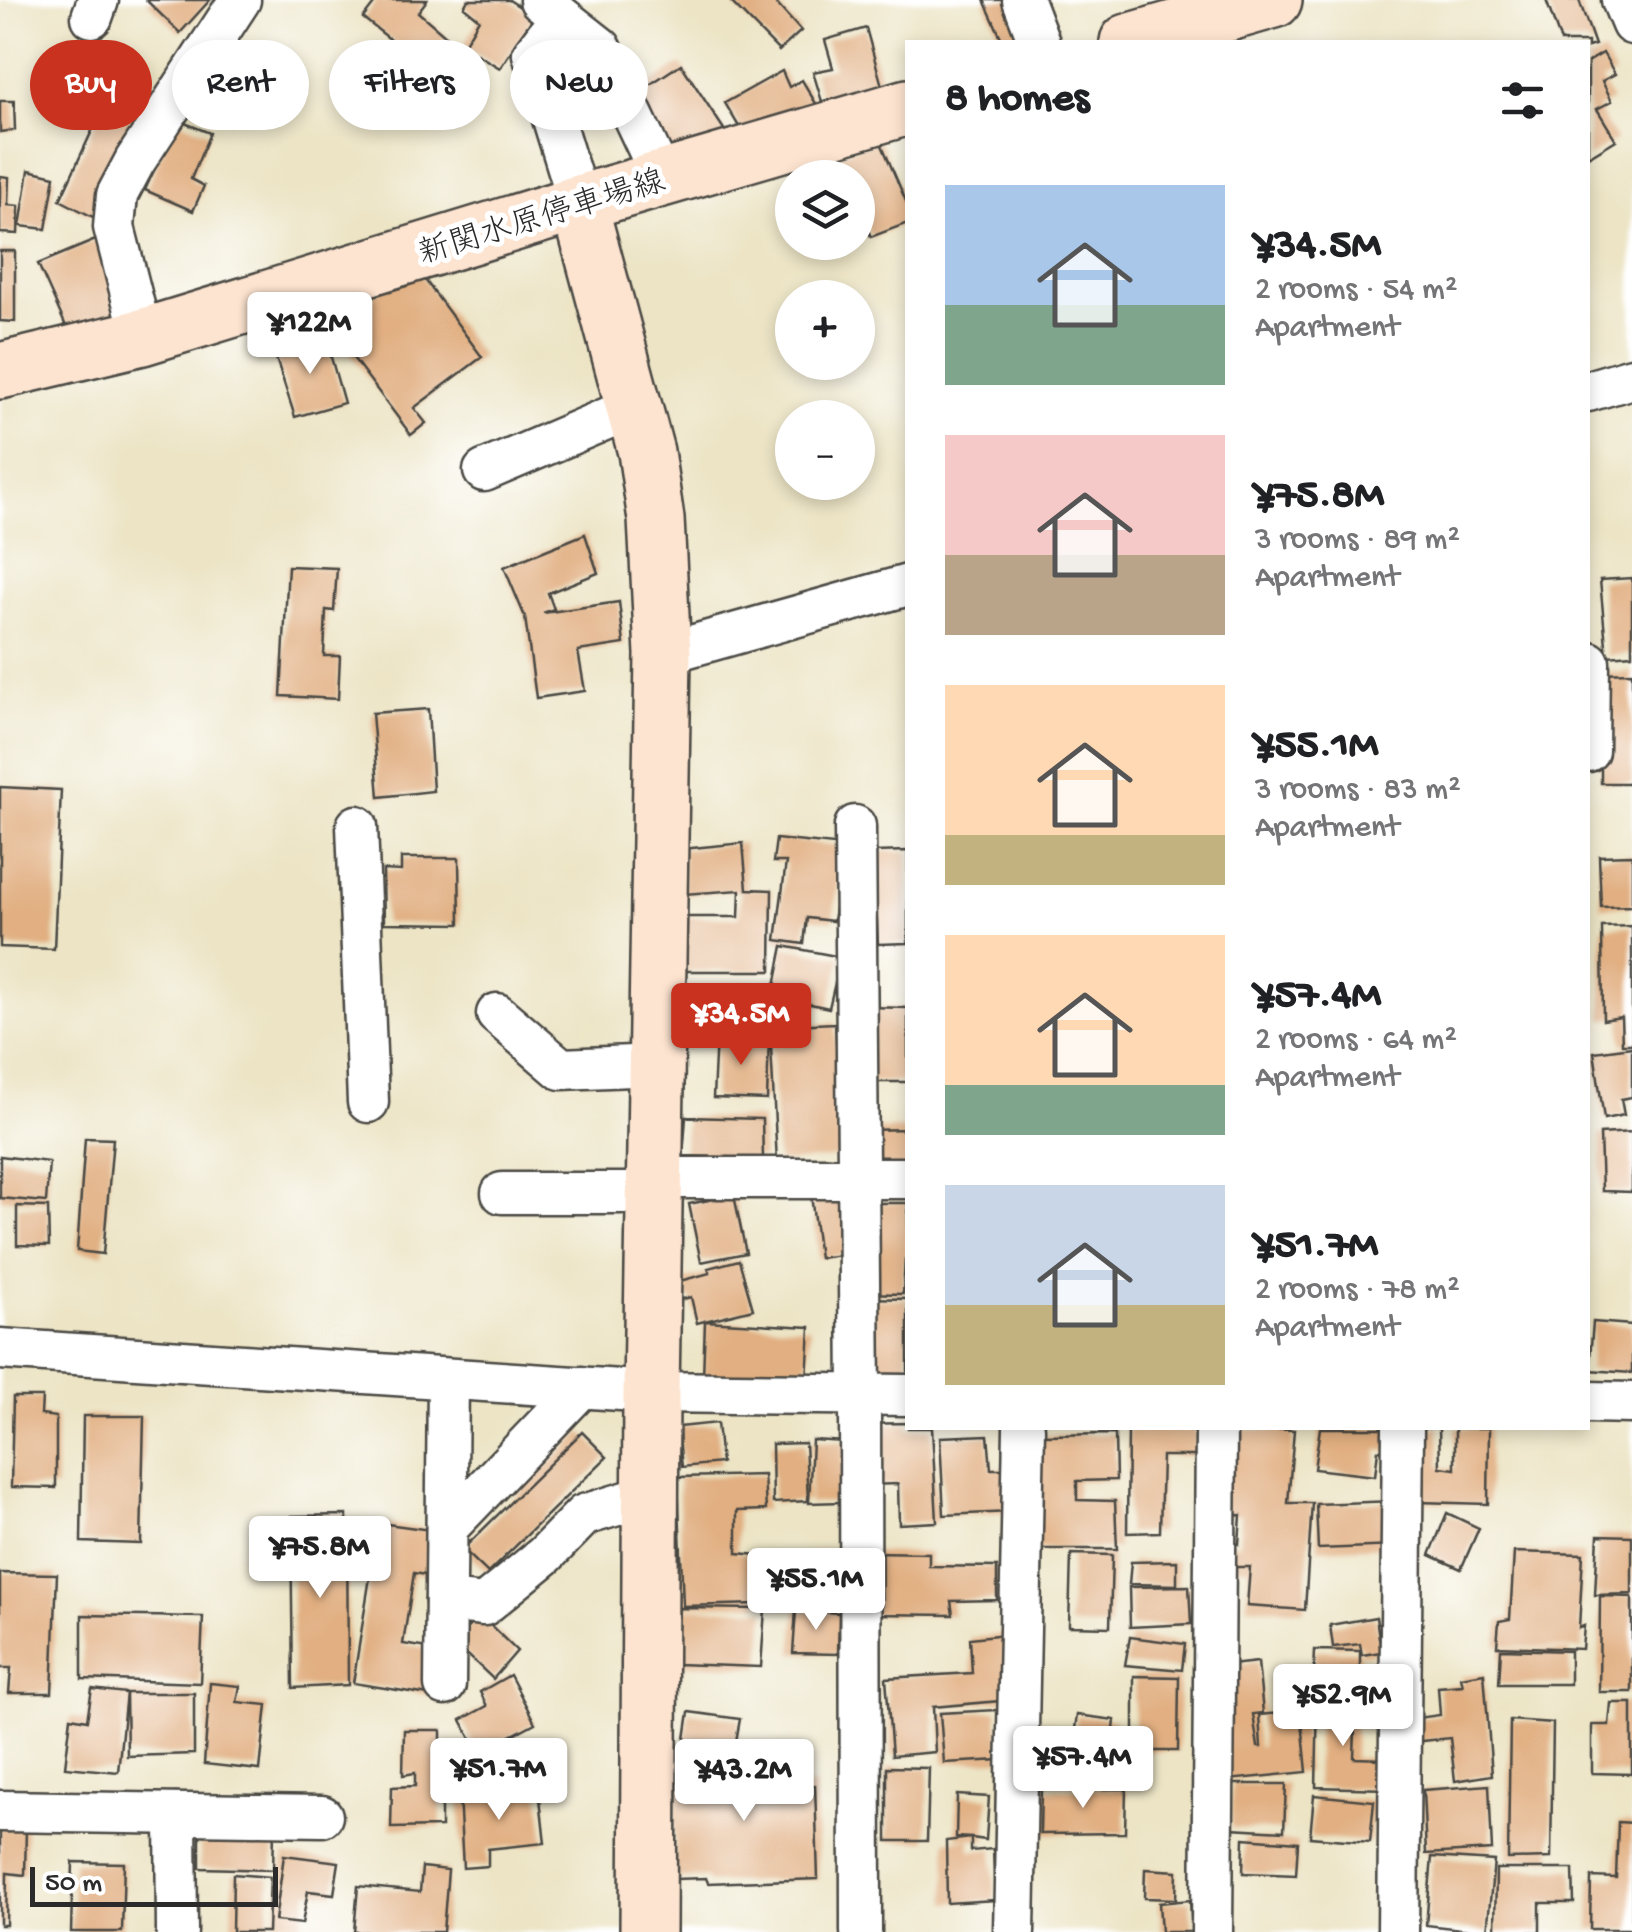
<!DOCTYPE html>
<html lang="en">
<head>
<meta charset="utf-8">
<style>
  :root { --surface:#fff; --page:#f6f6f6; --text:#202124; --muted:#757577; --accent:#c8321e }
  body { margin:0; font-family:"Gochi Hand","Klee One",sans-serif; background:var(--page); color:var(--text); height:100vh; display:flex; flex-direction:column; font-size:38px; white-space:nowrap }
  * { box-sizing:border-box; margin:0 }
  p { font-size:32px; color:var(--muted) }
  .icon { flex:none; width:55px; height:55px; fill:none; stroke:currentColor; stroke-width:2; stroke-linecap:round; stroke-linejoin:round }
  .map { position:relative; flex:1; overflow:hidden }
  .panel { position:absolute; left:905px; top:40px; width:685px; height:1390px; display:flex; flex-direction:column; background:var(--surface); border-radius:0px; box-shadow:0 5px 15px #0003 }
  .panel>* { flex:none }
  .guide { position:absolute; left:30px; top:40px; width:725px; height:90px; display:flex; gap:20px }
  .tools { position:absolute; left:775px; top:160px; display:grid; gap:20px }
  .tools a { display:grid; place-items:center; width:100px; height:100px; border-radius:50%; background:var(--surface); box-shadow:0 5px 15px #0003; font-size:50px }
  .scale { position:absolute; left:30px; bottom:25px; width:248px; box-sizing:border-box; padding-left:10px; border:5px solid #2b2b2b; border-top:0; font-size:28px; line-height:35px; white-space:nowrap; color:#2b2b2b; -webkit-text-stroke:8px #fff; paint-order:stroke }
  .price { position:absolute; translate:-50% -85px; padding:0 22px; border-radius:10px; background:#fff; color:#222; font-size:32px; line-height:65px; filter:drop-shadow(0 2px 5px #0008) }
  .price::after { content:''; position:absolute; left:50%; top:60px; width:30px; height:22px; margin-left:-15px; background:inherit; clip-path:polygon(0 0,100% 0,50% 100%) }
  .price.on { background:var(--accent); color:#fff }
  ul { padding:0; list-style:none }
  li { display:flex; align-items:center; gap:30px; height:250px; padding:0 40px }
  li span { display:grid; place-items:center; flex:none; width:280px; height:200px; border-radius:0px; color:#555 }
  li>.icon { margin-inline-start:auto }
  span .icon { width:120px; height:120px; fill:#fffc; stroke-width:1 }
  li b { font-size:42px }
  h2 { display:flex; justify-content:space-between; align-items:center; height:120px; padding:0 40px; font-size:42px }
  .chip { padding:0 35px; border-radius:45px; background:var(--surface); box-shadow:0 5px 15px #0003; font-size:35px; line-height:90px }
  .chip.on { background:var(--accent); color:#fff }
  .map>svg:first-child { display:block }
</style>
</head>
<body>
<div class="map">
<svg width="1632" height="1932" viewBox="0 0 1632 1932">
  <rect width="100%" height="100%" fill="#fff"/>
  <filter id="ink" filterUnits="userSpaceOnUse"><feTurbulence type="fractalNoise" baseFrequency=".01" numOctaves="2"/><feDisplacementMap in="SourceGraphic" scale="20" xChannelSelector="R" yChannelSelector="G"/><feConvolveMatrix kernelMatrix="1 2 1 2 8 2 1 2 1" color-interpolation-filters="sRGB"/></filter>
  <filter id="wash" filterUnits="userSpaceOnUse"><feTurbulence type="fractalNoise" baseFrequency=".0048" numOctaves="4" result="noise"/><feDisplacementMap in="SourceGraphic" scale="40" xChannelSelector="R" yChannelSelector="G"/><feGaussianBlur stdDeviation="2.25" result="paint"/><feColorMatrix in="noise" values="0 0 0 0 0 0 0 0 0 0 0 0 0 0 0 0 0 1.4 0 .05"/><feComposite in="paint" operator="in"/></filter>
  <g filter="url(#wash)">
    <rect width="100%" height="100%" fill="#ece4c5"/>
    <g id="blocks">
      <!-- building -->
      <g fill="#e1af81">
        <polygon points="146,0 210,0 180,33"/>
        <polygon points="377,0 427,0 418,12 446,36 424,66 363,18"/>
        <polygon points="468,0 509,0 534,16 500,68 463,46 479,19 464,7"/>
        <polygon points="729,0 773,0 801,31 779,51"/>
        <polygon points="984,0 1019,0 1038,42 1003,42"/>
        <polygon points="1546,0 1579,0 1595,45 1588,47 1588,42 1561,42"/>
        <polygon points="866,28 887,104 827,118 813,72 833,68 825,40"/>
        <polygon points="253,48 285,79 259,109 226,77"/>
        <polygon points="1603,53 1615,74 1602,81 1612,101 1597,109 1616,140 1588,157 1588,62"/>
        <polygon points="681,64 727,134 676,167 631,97"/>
        <polygon points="782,71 789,87 802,80 821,112 752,149 725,103"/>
        <polygon points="110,92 148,109 97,219 60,200"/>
        <polygon points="0,101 14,101 15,130 0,132"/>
        <polygon points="177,120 210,133 191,179 204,186 193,211 145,190"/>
        <polygon points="879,138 908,206 908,223 871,237 858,206 858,178 846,178 836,156"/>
        <polygon points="29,170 55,176 46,229 20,226"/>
        <polygon points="0,176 9,177 8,205 19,206 18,234 0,233"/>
        <polygon points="98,239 132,318 74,344 38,264"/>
        <polygon points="0,251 15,251 15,322 0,321"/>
        <polygon points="414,265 482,357 414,408 426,423 411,435 330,327"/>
        <polygon points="325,336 344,403 295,417 274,352"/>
        <polygon points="585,534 598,573 548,593 554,609 543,613 619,602 624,644 578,651 585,691 536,698 525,617 504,567"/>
        <polygon points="288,566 337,568 334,611 326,610 324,656 340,656 338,699 281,696"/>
        <polygon points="1632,578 1632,654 1607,656 1600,580"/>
        <polygon points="1632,672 1632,783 1601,783 1601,673"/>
        <polygon points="428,709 433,791 379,797 372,713"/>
        <polygon points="0,787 61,790 54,949 0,947"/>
        <polygon points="776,839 844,846 833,921 807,918 804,944 776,940 786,862 773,862"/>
        <polygon points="743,843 747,889 772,890 771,971 684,971 684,917 739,917 740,890 684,894 682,849"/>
        <polygon points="908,851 908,943 878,944 874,852"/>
        <polygon points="1632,855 1632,906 1601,907 1599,856"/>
        <polygon points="401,858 459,858 460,924 384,923 383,870 401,871"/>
        <polygon points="1632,926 1632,1044 1622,1044 1621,1017 1603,1020 1602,927"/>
        <polygon points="783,946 841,957 829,1008 773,996"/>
        <polygon points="866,1007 908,1008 908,1082 865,1082"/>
        <polygon points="835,1023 842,1157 777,1163 770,1026"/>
        <polygon points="716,1035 769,1037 767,1100 713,1098"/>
        <polygon points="1632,1047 1632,1097 1621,1099 1624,1115 1604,1119 1594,1052"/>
        <polygon points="686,1117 762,1119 763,1158 683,1156"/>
        <polygon points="908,1129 908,1172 870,1174 868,1130"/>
        <polygon points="1632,1132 1632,1192 1602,1191 1600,1134"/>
        <polygon points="85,1138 113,1139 103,1254 77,1251"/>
        <polygon points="0,1156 49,1162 46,1202 0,1198"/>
        <polygon points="841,1191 848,1254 819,1258 811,1195"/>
        <polygon points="734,1195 746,1253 701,1262 689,1204"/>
        <polygon points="863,1203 908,1203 908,1260 905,1260 903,1294 862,1293"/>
        <polygon points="17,1206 48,1207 49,1246 17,1245"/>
        <polygon points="739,1260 753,1309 697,1323 691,1297 680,1300 676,1282 710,1273 708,1268"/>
        <polygon points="867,1298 908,1299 908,1377 865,1394"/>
        <polygon points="705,1321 810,1327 807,1380 703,1377"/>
        <polygon points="1593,1322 1632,1325 1632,1373 1589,1370"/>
        <polygon points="13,1397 42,1397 41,1415 56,1417 56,1488 11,1487"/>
        <polygon points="83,1416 144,1416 141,1544 81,1542"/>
        <polygon points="717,1423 721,1463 682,1467 678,1427"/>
        <polygon points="908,1423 908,1428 932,1428 937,1522 899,1524 898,1484 865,1485 862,1424"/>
        <polygon points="1128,1428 1196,1428 1195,1456 1162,1456 1160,1532 1127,1533"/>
        <polygon points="1223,1428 1294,1430 1288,1503 1312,1503 1305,1610 1247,1606 1250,1567 1226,1567 1228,1542 1239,1544 1241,1515 1218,1516"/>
        <polygon points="1320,1428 1390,1428 1393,1452 1378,1450 1375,1476 1314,1469"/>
        <polygon points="1419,1428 1439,1428 1440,1467 1455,1469 1455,1428 1489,1428 1488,1504 1419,1502"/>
        <polygon points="582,1432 607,1457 488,1573 463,1549"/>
        <polygon points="1115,1434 1116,1480 1077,1481 1077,1500 1115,1501 1117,1549 1033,1549 1040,1435"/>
        <polygon points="988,1435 991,1469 1010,1469 1011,1512 944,1515 940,1437"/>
        <polygon points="812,1440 845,1442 842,1502 809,1503"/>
        <polygon points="805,1443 808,1501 773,1503 772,1444"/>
        <polygon points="764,1475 766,1510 737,1511 737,1553 759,1555 759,1604 683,1606 678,1477"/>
        <polygon points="1394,1501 1396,1546 1318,1549 1316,1504"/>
        <polygon points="1447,1513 1479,1528 1461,1569 1430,1555"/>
        <polygon points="347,1515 348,1685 293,1688 291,1516"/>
        <polygon points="387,1524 438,1531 430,1576 414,1573 403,1644 435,1649 429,1695 353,1683 375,1546 382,1546"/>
        <polygon points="1598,1535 1632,1536 1632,1594 1595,1595"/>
        <polygon points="874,1552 929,1553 929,1566 997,1567 997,1600 951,1601 953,1615 874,1614"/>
        <polygon points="1514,1552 1583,1554 1579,1628 1584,1626 1582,1649 1497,1646 1499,1621 1510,1619"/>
        <polygon points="1071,1554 1112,1555 1110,1627 1069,1626"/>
        <polygon points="790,1556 845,1556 844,1604 787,1602"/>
        <polygon points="1177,1561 1177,1585 1129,1584 1131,1562"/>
        <polygon points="0,1573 57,1574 52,1693 9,1693 11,1668 0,1668"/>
        <polygon points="1189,1586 1191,1624 1130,1627 1129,1587"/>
        <polygon points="1600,1596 1632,1597 1632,1692 1599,1692"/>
        <polygon points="679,1608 765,1609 761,1667 676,1664"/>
        <polygon points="796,1610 839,1613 838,1654 793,1653"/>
        <polygon points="82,1615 203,1617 200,1683 82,1679"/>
        <polygon points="480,1615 517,1651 493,1679 454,1642"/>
        <polygon points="1376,1617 1381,1652 1362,1655 1360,1644 1333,1647 1330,1625"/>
        <polygon points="1006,1634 1011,1700 933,1707 935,1752 892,1756 886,1678 972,1673 970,1638"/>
        <polygon points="1130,1637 1185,1644 1182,1670 1125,1665"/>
        <polygon points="1501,1649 1570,1651 1570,1684 1499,1684"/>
        <polygon points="1315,1650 1360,1651 1360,1675 1387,1673 1389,1724 1361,1726 1359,1677 1314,1674"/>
        <polygon points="1258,1662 1263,1713 1253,1714 1258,1747 1261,1747 1259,1715 1301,1711 1307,1772 1228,1780 1221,1666"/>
        <polygon points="1484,1673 1492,1775 1455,1781 1450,1738 1411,1742 1410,1719 1440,1715 1438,1687 1463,1685 1461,1677"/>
        <polygon points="510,1675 535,1723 479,1753 461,1720 487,1706 480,1692"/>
        <polygon points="1134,1676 1179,1677 1178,1751 1134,1751"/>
        <polygon points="210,1683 240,1686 237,1702 267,1705 260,1770 204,1764"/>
        <polygon points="92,1689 126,1693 118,1772 65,1767 71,1717 87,1720"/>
        <polygon points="126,1693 194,1693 194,1754 127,1756"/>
        <polygon points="1318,1698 1356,1698 1354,1758 1385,1759 1385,1789 1316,1787"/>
        <polygon points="1611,1703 1632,1703 1632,1774 1592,1773 1592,1725 1609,1725"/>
        <polygon points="997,1710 1001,1760 944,1763 940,1713"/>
        <polygon points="689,1712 740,1719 735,1747 724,1746 719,1770 681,1766"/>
        <polygon points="1077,1715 1115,1720 1108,1788 1068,1782 1068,1772 1031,1766 1034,1733 1074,1736"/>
        <polygon points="1510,1720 1553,1723 1551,1858 1508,1859"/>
        <polygon points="404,1730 441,1730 441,1827 391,1828 392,1787 415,1786 415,1773 403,1775"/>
        <polygon points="777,1751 777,1788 815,1785 818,1879 708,1883 706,1878 676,1879 673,1775 724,1772 724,1752"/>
        <polygon points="887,1767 929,1768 927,1841 887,1841"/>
        <polygon points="1232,1784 1286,1784 1284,1831 1231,1828"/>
        <polygon points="1489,1785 1492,1850 1426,1854 1423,1790"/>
        <polygon points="539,1789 545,1843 488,1849 488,1866 463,1868 459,1795"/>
        <polygon points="1041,1789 1126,1789 1125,1833 1040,1834"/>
        <polygon points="957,1795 989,1797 986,1840 971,1838 971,1851 993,1849 995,1900 947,1903 946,1841 971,1838 956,1837"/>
        <polygon points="1314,1795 1374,1801 1370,1842 1310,1837"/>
        <polygon points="1618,1822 1632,1823 1632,1929 1590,1929 1591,1877 1616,1878"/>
        <polygon points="0,1827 26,1827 25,1875 7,1873 6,1925 0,1925"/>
        <polygon points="200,1832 274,1832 273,1870 200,1868"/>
        <polygon points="1244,1838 1298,1842 1296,1875 1243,1873"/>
        <polygon points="284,1855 339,1862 334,1894 308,1891 302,1924 275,1921"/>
        <polygon points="1432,1857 1494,1861 1487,1932 1426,1925"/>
        <polygon points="73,1862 124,1863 122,1932 71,1932"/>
        <polygon points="422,1867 448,1870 443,1932 354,1932 358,1886 420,1892"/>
        <polygon points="1145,1869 1177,1871 1176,1899 1144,1898"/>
        <polygon points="1496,1869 1573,1869 1574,1903 1540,1903 1540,1932 1495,1932"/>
        <polygon points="233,1874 270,1877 268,1932 232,1932"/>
        <polygon points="1190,1900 1192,1932 1161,1932 1159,1903"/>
      </g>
    </g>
  </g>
  <g filter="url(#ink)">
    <use href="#blocks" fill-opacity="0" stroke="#484742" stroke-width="2.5"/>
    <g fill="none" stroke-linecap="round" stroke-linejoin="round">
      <defs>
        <g id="street">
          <polyline points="540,0 601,48 662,178"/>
          <polyline points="1023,0 1039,42"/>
          <polyline points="1622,0 1632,24"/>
          <polyline points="92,17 98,0"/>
          <polyline points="561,17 533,54 579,203"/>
          <polyline points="142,337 114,227 117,195 135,161 240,0"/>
          <polyline points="1588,391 1632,378"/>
          <polyline points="484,471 634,407"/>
          <polyline points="663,654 908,585"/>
          <polyline points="1588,751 1589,662"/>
          <polyline points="357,826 368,1102"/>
          <polyline points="855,826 860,1394 861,1932"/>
          <polyline points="497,1014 561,1069 656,1065"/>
          <polyline points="654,1178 908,1178"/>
          <polyline points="502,1193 654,1193"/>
          <polyline points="0,1349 651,1392 908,1395"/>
          <polyline points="1588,1402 1632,1403"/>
          <polyline points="447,1528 582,1387"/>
          <polyline points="446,1601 484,1605 545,1555 584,1515 650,1495"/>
          <polyline points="445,1685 448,1379"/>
          <polyline points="0,1811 322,1816"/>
          <polyline points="176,1814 177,1932"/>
          <polyline points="1014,1932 1024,1428"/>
          <polyline points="1212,1932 1216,1428"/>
          <polyline points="1398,1932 1403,1428"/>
        </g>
        <g id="secondary">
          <polyline points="1128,42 1274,0"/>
          <polyline points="579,203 646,452 656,519 663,654 651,1392 648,1932"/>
          <polyline points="0,371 142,337 579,203 908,107"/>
        </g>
      </defs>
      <!-- street casing -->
      <use href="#street" stroke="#484742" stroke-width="45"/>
      <!-- secondary casing -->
      <use href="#secondary" stroke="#484742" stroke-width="60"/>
      <!-- street -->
      <use href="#street" stroke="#fff" stroke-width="40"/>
      <!-- secondary -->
      <use href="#secondary" stroke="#fde4d0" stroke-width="55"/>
    </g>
  </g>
  <g text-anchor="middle" stroke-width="10" stroke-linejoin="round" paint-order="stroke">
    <!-- street labels -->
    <g font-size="32" fill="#2b2b2b" stroke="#fff">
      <text transform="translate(541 215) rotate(-17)" y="11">新関水原停車場線</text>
    </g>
  </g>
</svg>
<div class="tools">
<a><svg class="icon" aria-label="layers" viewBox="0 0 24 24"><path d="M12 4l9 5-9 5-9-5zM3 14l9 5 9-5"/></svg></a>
<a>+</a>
<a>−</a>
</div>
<div class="scale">50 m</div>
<b class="price" style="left:310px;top:377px">¥122M</b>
<b class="price on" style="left:741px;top:1068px">¥34.5M</b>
<b class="price" style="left:320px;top:1601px">¥75.8M</b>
<b class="price" style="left:816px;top:1633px">¥55.1M</b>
<b class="price" style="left:1343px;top:1749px">¥52.9M</b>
<b class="price" style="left:1083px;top:1811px">¥57.4M</b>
<b class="price" style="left:499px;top:1823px">¥51.7M</b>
<b class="price" style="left:744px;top:1824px">¥43.2M</b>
<div class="guide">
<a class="chip on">Buy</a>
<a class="chip">Rent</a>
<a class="chip">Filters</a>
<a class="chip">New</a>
</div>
<section class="panel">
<h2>8 homes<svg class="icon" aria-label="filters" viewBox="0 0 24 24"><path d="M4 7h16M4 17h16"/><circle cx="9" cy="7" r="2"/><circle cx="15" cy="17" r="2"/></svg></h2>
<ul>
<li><span style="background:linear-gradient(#a9c7e8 60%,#7fa58c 0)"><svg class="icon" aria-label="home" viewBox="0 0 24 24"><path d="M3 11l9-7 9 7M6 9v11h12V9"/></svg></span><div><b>¥34.5M</b><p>2 rooms · 54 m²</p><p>Apartment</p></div></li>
<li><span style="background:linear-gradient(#f6c9c9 60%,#b9a48a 0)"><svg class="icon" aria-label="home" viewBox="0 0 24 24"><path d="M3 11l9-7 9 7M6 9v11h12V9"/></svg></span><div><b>¥75.8M</b><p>3 rooms · 89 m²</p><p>Apartment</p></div></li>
<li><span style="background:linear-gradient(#ffd9b3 75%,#c2b280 0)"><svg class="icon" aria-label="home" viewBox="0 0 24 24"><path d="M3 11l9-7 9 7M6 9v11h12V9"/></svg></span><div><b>¥55.1M</b><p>3 rooms · 83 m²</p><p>Apartment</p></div></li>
<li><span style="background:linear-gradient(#ffd9b3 75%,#7fa58c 0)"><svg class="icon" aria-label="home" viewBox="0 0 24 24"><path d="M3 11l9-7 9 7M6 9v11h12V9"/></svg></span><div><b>¥57.4M</b><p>2 rooms · 64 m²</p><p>Apartment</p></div></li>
<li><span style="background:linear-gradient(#c9d6e8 60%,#c2b280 0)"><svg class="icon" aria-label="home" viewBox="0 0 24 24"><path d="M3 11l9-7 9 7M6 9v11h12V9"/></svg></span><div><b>¥51.7M</b><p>2 rooms · 78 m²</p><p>Apartment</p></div></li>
</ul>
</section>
</div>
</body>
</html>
